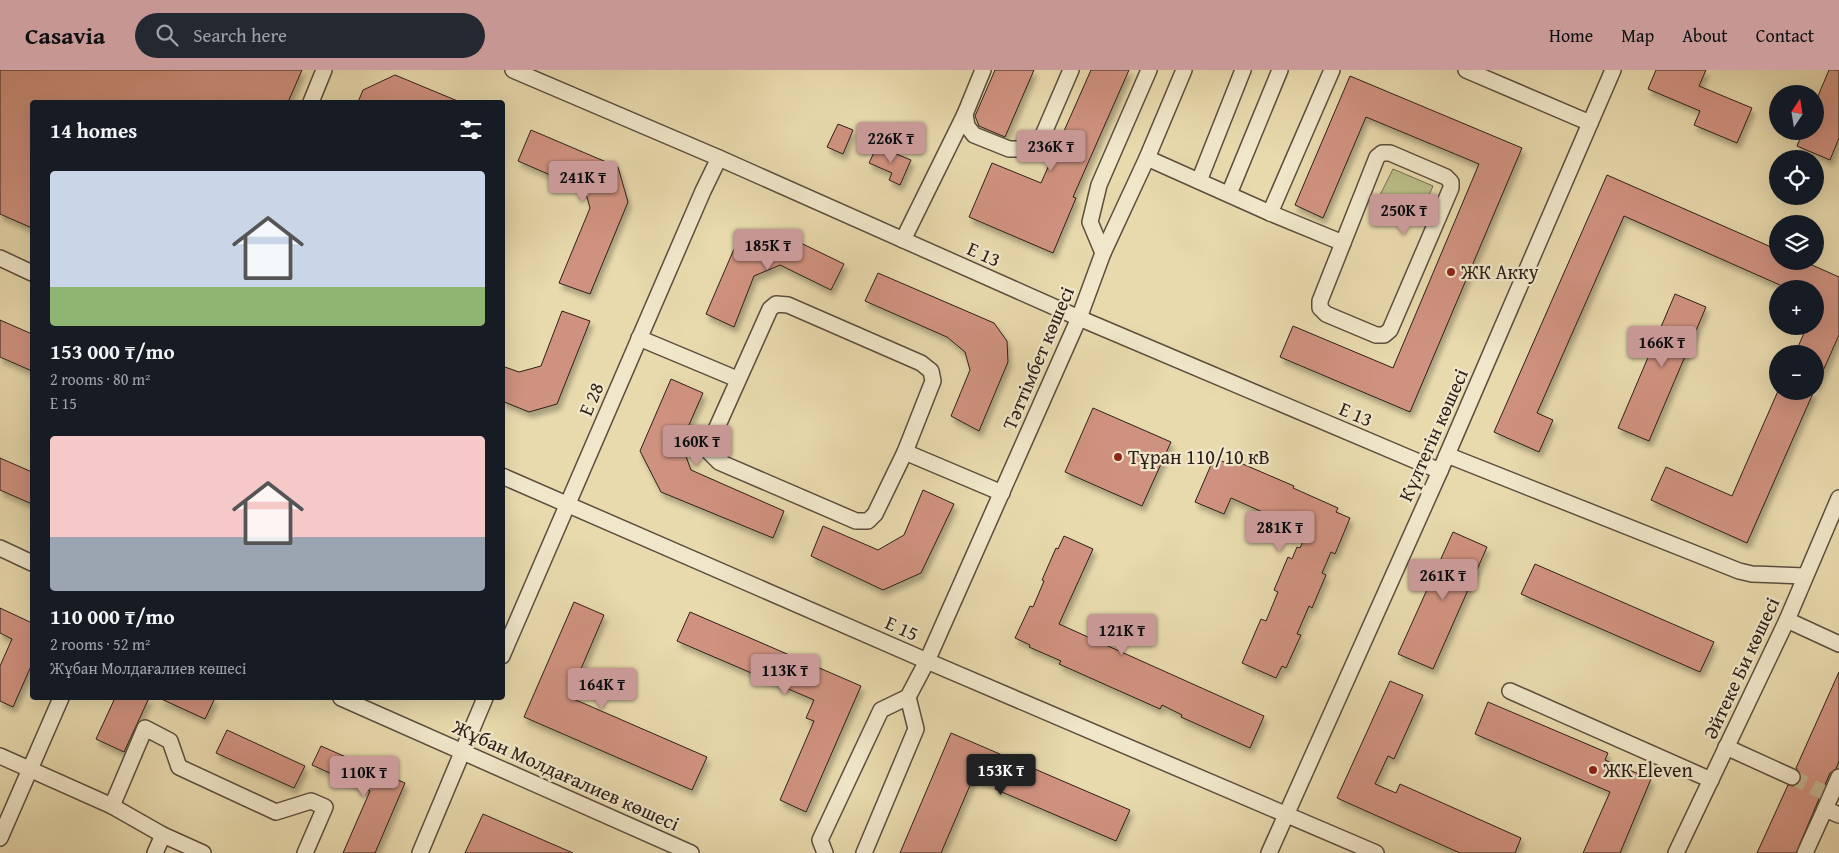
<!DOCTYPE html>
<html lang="en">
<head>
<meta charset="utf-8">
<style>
  :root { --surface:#171b24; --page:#242831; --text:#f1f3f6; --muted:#9ea1a6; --accent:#c59692 }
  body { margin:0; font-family:"Gentium Book Plus",serif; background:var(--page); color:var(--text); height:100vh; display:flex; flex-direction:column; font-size:19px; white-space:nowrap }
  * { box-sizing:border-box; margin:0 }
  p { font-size:16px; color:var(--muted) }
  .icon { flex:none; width:28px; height:28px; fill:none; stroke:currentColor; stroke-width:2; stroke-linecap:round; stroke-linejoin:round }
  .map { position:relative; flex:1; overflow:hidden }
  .details { position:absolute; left:30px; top:30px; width:475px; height:600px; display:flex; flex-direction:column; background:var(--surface); border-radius:5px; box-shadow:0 5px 20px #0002 }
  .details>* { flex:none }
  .needle { width:32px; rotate:12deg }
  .buttons { position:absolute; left:1769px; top:15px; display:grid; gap:10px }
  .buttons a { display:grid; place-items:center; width:55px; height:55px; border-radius:50%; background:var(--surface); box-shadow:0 5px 20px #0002; font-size:25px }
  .price { position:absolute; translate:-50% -42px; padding:0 11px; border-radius:5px; background:var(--accent); color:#111; font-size:16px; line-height:32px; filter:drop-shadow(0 1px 2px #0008) }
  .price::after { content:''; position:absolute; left:50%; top:30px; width:15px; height:11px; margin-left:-8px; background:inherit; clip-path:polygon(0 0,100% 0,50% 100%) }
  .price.active { background:#222; color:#fff }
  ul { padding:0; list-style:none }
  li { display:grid; align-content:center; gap:10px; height:265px; padding:0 20px }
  li span { display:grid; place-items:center; height:155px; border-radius:5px; color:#555 }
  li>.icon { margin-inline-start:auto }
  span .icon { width:90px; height:90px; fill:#fffc; stroke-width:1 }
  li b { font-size:21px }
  h2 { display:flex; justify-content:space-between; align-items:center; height:60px; padding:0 20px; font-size:21px }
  header { display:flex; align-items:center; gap:30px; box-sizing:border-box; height:70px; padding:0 25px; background:var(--accent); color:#111 }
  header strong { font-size:24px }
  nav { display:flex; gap:28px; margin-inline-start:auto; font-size:18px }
  .search { width:350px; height:45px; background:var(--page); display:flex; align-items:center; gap:12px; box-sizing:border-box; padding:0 18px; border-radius:28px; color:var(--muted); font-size:19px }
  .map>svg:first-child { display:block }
</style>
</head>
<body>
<header>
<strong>Casavia</strong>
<div class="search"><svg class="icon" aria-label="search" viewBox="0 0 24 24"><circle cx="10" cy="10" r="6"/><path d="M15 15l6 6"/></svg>Search here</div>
<nav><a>Home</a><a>Map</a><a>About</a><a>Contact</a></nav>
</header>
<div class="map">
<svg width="1839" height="783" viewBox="0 0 1839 783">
  <defs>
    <filter id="shadow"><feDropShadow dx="3" dy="5.5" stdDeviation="2.5" flood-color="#0004"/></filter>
  </defs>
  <rect width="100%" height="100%" fill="#e8daad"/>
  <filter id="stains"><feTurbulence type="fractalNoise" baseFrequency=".004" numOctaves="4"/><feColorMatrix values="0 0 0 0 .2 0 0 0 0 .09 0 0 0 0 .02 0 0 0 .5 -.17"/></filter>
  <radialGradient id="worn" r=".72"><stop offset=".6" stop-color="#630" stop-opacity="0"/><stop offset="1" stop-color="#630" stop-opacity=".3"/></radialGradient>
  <!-- green -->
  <polygon fill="#babe87" stroke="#746f50" points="1393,99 1433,116 1421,144 1380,125"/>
  <!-- building -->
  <g fill="#d09280" stroke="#2e201a" filter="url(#shadow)">
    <polygon points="0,0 302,0 288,32 32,32 32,158 0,144"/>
    <polygon points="995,0 1034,0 1005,67 979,56 975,46"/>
    <polygon points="1091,0 1129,0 1073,127 1076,128 1053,183 969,147 992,93 1041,113"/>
    <polygon points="1656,0 1706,0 1699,16 1752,38 1737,73 1694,55 1700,41 1648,19"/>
    <polygon points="1829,0 1839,0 1839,68 1830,90 1797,76 1803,61 1815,61 1815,33"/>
    <polygon points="395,5 460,32 358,32 363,20"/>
    <polygon points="1350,6 1522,78 1410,342 1280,287 1293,256 1393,298 1479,94 1366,47 1323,148 1295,135"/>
    <polygon points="838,54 853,60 843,84 827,77"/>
    <polygon points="531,60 618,97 628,132 590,224 559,213 590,138 585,120 518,91"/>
    <polygon points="877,76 911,90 900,115 889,110 892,103 869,93"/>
    <polygon points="1607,105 1778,180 1778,191 1803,191 1839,207 1839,265 1815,319 1815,284 1795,284 1807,256 1815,256 1815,219 1789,219 1624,146 1537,343 1553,350 1539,382 1494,362"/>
    <polygon points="776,161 844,194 831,220 780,195 754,206 734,257 706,244 734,179"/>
    <polygon points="878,203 994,253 1007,271 1008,292 979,361 951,346 970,300 965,282 947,267 865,231"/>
    <polygon points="1675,224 1706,237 1649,371 1618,358"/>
    <polygon points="562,241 590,251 557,334 529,342 502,331 502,296 519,302 541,296"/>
    <polygon points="0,250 32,264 32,301 0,287"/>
    <polygon points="671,309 703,323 681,373 691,400 784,441 773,468 661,422 640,381"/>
    <polygon points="1778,321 1814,321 1747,473 1651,430 1666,397 1732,426"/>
    <polygon points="1093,338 1171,372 1142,436 1065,402"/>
    <polygon points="0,388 32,402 32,434 0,420"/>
    <polygon points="1214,388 1229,394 1231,389 1294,416 1293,418 1338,438 1336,442 1350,448 1335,484 1331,482 1322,503 1326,505 1312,538 1309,536 1297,564 1301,565 1286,598 1282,596 1276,608 1242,593 1261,549 1266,551 1278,522 1274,520 1288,487 1292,489 1297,477 1300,478 1309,458 1287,448 1285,452 1231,428 1224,444 1195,432"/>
    <polygon points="923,420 954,434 921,503 883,520 811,486 823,456 878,480 904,465"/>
    <polygon points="1453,462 1487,477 1433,599 1398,584"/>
    <polygon points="1064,466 1093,479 1059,554 1264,646 1250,678 1181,647 1182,645 1162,635 1160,639 1059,594 1061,591 1029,577 1030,575 1015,568 1030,536 1033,537 1044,511 1042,510 1056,478 1058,479"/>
    <polygon points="1535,494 1714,572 1700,602 1521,524"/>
    <polygon points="574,532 604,545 569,627 707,687 692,720 524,647"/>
    <polygon points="0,538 32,553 32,594 13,637 0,631 0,596 12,569 0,563"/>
    <polygon points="690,542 861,616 806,742 780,730 814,651 806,648 814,630 677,571"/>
    <polygon points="1839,602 1839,691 1836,699 1830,703 1796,783 1757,783 1788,715 1793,716 1800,711 1801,706 1796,698"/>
    <polygon points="1390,611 1423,625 1394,689 1388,686 1375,714 1396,723 1400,714 1521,768 1515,783 1460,783 1337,728"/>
    <polygon points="115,628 149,628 124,682 96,669"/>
    <polygon points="159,628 215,628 205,649"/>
    <polygon points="1488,632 1608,683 1605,690 1651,709 1620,783 1583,783 1610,722 1475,664"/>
    <polygon points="227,660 305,696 294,718 216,683"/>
    <polygon points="951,663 1130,740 1116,771 995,719 996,716 974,706 941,783 900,783"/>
    <polygon points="321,676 405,713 375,783 343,783 370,721 312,695"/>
    <polygon points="483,744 573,783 465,783"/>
  </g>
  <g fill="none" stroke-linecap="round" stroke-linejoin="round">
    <!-- minor-tunnel -->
    <polyline stroke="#c3b590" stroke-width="15" stroke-dasharray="15 8" stroke-linecap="butt" points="1792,707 1825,723"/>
    <defs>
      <g id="minor">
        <polyline points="513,0 719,88 1079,248 1440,401"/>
        <polyline points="983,0 965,44 967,56 974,65 1009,79 1027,79 1040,72 1071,0"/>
        <polyline points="1466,0 1590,53"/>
        <polyline points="311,32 324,0"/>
        <polygon points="1382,83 1390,83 1446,107 1451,112 1451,118 1390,260 1384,265 1376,265 1326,244 1320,238 1320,231 1377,87"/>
        <polyline points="1147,88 1270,143 1343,173"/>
        <polyline points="1199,111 1243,0"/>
        <polyline points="1229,124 1280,0"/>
        <polyline points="1270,143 1332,0"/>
        <polyline points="903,170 965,44"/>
        <polyline points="1103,183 1090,152 1099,115 1149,0"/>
        <polyline points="0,188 32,203"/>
        <polygon points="776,234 788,235 921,293 931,301 933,311 905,382 875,444 868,451 856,451 719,392 710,383 710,373 770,239"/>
        <polyline points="639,268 737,309"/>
        <polyline points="905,382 1002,423"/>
        <polyline points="1447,385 1739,501 1752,504 1805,506"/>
        <polyline points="502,406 927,591 1376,783"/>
        <polyline points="0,478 32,493"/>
        <polyline points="1787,550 1839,574"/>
        <polyline points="502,586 703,121 719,88"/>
        <polyline points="1510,621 1711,710"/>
        <polyline points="341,628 691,783"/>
        <polyline points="1726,677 1792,707"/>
        <polyline points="0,686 112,736 163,765 203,783"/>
        <polyline points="112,736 145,658 170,671 179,697 276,742 311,731 325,737 305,783"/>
        <polyline points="1825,739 1839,707"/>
        <polyline points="0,768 61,628"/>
        <polyline points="155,783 163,765"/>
        <polyline points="420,783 485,628"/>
        <polyline points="825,783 820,770 881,640 908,627 927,591 1079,248 1103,183 1147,88 1184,0"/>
        <polyline points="864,783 916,659 908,627"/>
        <polyline points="1269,783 1440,401 1613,0"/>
        <polyline points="1676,783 1787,550 1839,428"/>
        <polyline points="1805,783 1825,739 1839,745"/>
      </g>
    </defs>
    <!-- minor casing -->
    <use href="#minor" stroke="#5c4e3f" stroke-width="18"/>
    <!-- minor -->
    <use href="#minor" stroke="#f0e7ca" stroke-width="15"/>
  </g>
  <!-- markers -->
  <g fill="#8f2418" stroke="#f0e7ca" stroke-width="2">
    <circle cx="1451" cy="202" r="5"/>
    <circle cx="1118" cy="387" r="5"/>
    <circle cx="1593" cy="700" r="5"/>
  </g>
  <g text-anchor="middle" stroke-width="4.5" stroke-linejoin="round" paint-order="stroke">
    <!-- street labels -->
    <g font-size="20" fill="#2e201a" stroke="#f0e7ca">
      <text transform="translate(984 184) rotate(24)" y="7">E 13</text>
      <text transform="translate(1038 288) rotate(-67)" y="7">Тәттімбет көшесі</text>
      <text transform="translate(591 329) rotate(-67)" y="7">E 28</text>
      <text transform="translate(1356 344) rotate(23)" y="7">E 13</text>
      <text transform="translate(1433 365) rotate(-66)" y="7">Күлтегін көшесі</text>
      <text transform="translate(902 558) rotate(24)" y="7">E 15</text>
      <text transform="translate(1741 598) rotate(-65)" y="7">Әйтеке Би көшесі</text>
      <text transform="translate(566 705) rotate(24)" y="7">Жұбан Молдағалиев көшесі</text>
    </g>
    <!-- poi labels -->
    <g font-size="20" fill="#2e201a" stroke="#f0e7ca" text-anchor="start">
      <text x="1461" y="209">ЖК Акку</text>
      <text x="1128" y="394">Тұран 110/10 кВ</text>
      <text x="1603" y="707">ЖК Eleven</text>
    </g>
  </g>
  <rect width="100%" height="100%" filter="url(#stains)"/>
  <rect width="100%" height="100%" fill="url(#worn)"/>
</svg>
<div class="buttons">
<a><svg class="needle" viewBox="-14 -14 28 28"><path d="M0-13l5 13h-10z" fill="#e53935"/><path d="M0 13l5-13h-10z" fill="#9ea1a6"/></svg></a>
<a><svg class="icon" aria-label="locate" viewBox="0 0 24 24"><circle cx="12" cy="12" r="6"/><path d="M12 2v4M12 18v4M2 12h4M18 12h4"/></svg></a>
<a><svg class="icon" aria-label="layers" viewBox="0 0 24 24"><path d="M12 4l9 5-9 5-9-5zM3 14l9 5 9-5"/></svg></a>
<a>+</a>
<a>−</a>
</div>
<b class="price" style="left:891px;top:94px">226K ₸</b>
<b class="price" style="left:1051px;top:102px">236K ₸</b>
<b class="price" style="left:583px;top:133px">241K ₸</b>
<b class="price" style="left:1404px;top:166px">250K ₸</b>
<b class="price" style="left:768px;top:201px">185K ₸</b>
<b class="price" style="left:1662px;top:298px">166K ₸</b>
<b class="price" style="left:697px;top:397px">160K ₸</b>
<b class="price" style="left:1280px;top:483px">281K ₸</b>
<b class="price" style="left:1443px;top:531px">261K ₸</b>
<b class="price" style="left:1122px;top:586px">121K ₸</b>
<b class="price" style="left:785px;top:626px">113K ₸</b>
<b class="price" style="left:602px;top:640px">164K ₸</b>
<b class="price active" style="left:1001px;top:726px">153K ₸</b>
<b class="price" style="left:364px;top:728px">110K ₸</b>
<section class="details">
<h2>14 homes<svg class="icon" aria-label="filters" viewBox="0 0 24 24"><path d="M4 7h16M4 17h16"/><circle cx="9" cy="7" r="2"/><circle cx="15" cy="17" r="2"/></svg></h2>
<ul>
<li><span style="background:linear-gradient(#c9d6e8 75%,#8fb573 0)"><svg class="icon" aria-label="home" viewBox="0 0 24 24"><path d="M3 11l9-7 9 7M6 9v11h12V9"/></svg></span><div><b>153 000 ₸/mo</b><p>2 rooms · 80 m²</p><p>E 15</p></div></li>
<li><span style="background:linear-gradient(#f6c9c9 65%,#9aa5b1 0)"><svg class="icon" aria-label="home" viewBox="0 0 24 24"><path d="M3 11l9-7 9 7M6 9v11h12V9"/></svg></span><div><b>110 000 ₸/mo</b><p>2 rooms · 52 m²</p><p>Жұбан Молдағалиев көшесі</p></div></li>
</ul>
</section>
</div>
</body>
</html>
